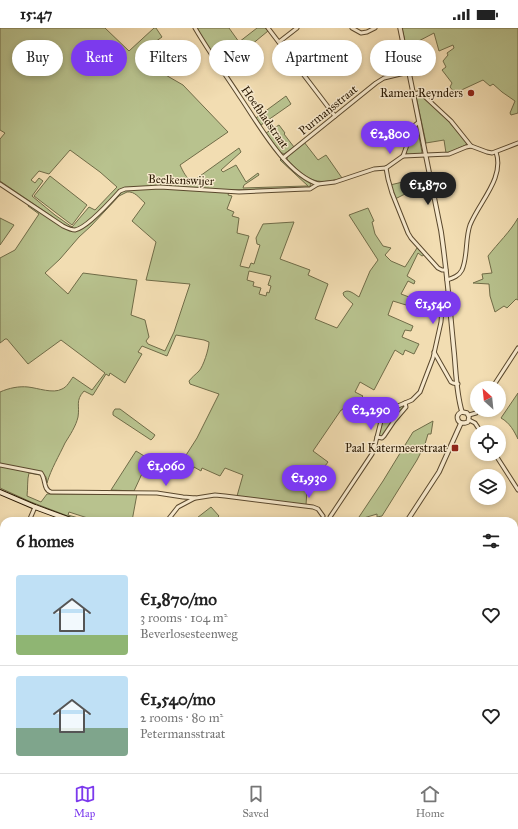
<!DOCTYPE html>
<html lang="en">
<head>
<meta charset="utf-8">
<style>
  :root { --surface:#fff; --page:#f6f6f6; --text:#222; --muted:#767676; --line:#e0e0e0; --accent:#7c3aed }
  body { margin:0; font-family:"IM FELL Great Primer",serif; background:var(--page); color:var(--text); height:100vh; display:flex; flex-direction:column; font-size:15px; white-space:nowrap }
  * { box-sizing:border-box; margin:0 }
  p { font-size:13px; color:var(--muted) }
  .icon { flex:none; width:22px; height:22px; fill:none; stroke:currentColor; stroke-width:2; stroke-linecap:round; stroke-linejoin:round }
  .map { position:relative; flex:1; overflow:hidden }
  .side { position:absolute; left:0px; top:489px; width:518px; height:256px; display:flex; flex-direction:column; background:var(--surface); border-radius:12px 12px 0 0; box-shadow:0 2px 6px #0003 }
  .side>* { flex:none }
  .hud { position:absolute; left:12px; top:12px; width:494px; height:36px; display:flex; gap:8px }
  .needle { width:26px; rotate:333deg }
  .buttons { position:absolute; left:470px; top:353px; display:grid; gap:8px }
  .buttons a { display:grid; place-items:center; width:36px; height:36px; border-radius:50%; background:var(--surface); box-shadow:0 2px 6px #0003; font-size:20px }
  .price { position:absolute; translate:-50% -34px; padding:0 9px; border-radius:14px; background:var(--accent); color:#fff; font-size:13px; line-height:26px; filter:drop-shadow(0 1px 2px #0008) }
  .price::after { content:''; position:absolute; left:50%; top:24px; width:12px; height:9px; margin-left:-6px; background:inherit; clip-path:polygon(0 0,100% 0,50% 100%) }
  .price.on { background:#222; color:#fff }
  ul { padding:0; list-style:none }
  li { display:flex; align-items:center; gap:12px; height:100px; padding:0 16px }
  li+li { border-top:1px solid var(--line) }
  li span { display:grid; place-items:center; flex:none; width:112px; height:80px; border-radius:4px; color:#555 }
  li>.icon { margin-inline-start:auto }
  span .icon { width:48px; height:48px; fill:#fffc; stroke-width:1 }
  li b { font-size:17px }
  h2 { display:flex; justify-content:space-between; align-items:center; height:48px; padding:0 16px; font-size:17px }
  .pill { padding:0 14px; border-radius:18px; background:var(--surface); box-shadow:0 2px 6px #0003; font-size:14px; line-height:36px }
  .pill.on { background:var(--accent); color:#fff }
  .status { display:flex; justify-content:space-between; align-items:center; height:28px; padding:0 20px; background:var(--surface); direction:ltr }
  .status svg { height:11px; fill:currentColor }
  .menu { display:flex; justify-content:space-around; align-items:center; height:56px; border-top:1px solid var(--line); background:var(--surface); font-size:11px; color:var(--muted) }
  .menu a { display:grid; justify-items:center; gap:2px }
  .menu .on { color:var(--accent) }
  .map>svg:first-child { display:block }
</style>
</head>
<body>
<div class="status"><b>15:47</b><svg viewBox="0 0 49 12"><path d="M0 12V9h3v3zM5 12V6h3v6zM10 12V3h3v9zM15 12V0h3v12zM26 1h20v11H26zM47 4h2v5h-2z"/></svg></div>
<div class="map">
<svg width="518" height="745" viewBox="0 0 518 745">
  <rect width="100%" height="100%" fill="#f2ddb2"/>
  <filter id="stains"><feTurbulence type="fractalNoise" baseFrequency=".005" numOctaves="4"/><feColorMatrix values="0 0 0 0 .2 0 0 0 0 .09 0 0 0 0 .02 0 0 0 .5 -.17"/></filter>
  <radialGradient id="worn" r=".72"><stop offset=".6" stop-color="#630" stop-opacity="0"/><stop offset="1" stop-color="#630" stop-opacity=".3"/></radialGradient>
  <!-- green -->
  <g fill="#b8c28e" stroke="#706c48" fill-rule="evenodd">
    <path d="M0,0H105L129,23L154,0H156L162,9L142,23L157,42L183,57L228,104L180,137C183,143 186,151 193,153L239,120L241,124L221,142L223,144L236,137L246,154L258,145L259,147L244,157L243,160L306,158H308L280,132L281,131C290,140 299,148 310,155L311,157L307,160L230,162L228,167L232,168L227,181L234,184L232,188L239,190L237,205L249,208L240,238L249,240L251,235L254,236L260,217L257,216L256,210L263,196L294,194L280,231L310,242L308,247L328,256L315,291L337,300L353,276L344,268L343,265C348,260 354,266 359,269L370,243L378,232L349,187L368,180L374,193L372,194L375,206L383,218L391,220L385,227L391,233L405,239L417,220L424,227L422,228L418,225L407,248L415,253L414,256L408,253L401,266L417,272L416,277L407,274L406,277L393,273L388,287L413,298L411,303L405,302L402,309L419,316L414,326L405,322L403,327L395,322L374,362L360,354L355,364L363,368L356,375L350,371L342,382H341L313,423L328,434L307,462L306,477L237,468L243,447L225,440L220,448L202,440L201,443L194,439L192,442L181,435L197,410L219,366L190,356L189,353C192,349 195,347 199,343C203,339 209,321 209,314L204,312L176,307L167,328L142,318L138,324L142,326L125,355L110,345L109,348L106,346L93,367H92L84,363C75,373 80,377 78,389C76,398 70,407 65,415C59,428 51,441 47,455L46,449L42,444L40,447L29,445C27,451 28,461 27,468L41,474L47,466H137L132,493H97L69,484L68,487L89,493H81L31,474L0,460V364C9,360 19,358 28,359C38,360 53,366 62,361C67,359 70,353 73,349L92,362L105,345L61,312L28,336L7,311H5L4,312L0,315V230L15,222L39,186L28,178L29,176L52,191L53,189L0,153V111L5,105L0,102ZM70,122L100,144L117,159L95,182L89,179L72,199L55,187L32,168L43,153L39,150L35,155L31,152L39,143L49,146ZM127,164C135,163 139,170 145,175L132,193L156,214L146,252L190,256L174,304L165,323L148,316L146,313L149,309L145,292L131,287L137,252L83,245L68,266L45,245L60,231L79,209L91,198L119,168ZM249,243L271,248L268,257L271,258L269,265L267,264L266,268L259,266L261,260L253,258L254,254L247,252Z"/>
    <polygon points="197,0 229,0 239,14 257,0 265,0 268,3 245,22 250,28 225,44 205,15"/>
    <polygon points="402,0 518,0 518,85 511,87 510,85 515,73 502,64 493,56 490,58 483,52 455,65 450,59 452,55 442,42 446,39 443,33 448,27 447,25 454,20 453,17 439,23 434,5 413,16 406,18"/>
    <polygon points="419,66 422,67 444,88 467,115 466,117 450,124 446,125 444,112 426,115 416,68"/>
    <polygon points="286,68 291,76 261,97 256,90"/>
    <polygon points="279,97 285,105 284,106 294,119 284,126 280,124 266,105"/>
    <polygon points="417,98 422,124 421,126 408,127 407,126 406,123 415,99"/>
    <path d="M304,114L318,132L326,127L342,150C315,159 305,150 287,131L288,127Z"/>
    <polygon points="50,148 87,177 72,197 34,168"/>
    <polygon points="407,153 411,163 395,171 390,157"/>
    <polygon points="0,190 14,197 0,217"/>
    <path d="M518,190V272L516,271L507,280L504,278L495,284L490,268L489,256L473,255L483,251L482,246L492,245L488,228C498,215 510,204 518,190Z"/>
    <path d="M518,365V411C514,403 510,395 501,390Z"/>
    <path d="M404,376L405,377L382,409L379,408V407C384,384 384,386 404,376Z"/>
    <polygon points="115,381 120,381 155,407 153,410 151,412 113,387 113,384"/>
    <polygon points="433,393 431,406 428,406 425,416 417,432 382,488 377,489 377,486 357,492 383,453 413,404"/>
    <polygon points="136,423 154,434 151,439 146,437 134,463 111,462"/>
    <polygon points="211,479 219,488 214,493 193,493"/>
    <polygon points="94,741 152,741 155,745 103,745 94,742"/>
  </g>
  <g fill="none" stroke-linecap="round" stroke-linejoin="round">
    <defs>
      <g id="minor">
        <path d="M195,0C209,24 225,46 240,69C259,97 286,146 318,156"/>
        <polyline points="268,0 335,88"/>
        <polyline points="352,0 361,5 367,4 375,0"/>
        <polyline points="279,14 297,0"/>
        <polyline points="414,66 418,65 423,67 451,93 471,118 487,124 492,125 518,115"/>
        <polyline points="403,128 449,126 466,119 471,118"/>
        <polyline points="283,130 376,55 384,50 409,44"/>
        <polyline points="386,140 388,151 392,165 408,205 411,210 438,240 442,242 446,242"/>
        <polyline points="386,140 403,128 414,98 419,94"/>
        <path d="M0,156L63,198C67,200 71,202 75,202C87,200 111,173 120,163L125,161L160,159L239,164L306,161H310L318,156L335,154L374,141L386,140"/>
        <path d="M447,252C453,250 459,248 462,242C468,228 465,211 470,197C479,174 505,150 496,124"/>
        <polyline points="434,324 451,354 453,355 458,356"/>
        <polyline points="492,360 518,320"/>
        <polyline points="469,387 476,385 478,382"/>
        <polyline points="469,392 475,395 481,404"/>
        <polyline points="377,409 382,410 384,408 394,393 406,379 405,375"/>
        <polyline points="495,426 518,462"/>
        <path d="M0,437L41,445C46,451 43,462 51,464L157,465L183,469L196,470L215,467L225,468L313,479L318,481L323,488"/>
        <polyline points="29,493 35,479"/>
        <polyline points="167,493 178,479 195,470"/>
        <polyline points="330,493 330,489 372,426 374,421 381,393 384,386 391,381 412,372 420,364 433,330 441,294 442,281 444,278 450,276"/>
        <polyline points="514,514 518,513"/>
        <polyline points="0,545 4,552"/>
        <polyline points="0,587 4,584"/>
        <polyline points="0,728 4,730"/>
        <polyline points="30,741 39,745"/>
        <polyline points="154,741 157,745"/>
        <polyline points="339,741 344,745"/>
        <polyline points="8,745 10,741"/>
        <polyline points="223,745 226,741"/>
        <polyline points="423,745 423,741"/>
      </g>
      <g id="tertiary">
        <path d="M400,0L441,203C447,243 450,283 454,323C456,343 456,364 462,384"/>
        <polyline points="461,395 465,395 468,394 469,389 467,385 462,384"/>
        <path d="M461,395C456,392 456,386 462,384"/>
        <polyline points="407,493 439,444 461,395"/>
        <polyline points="167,745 172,741"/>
      </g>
      <g id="secondary">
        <polyline points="0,464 35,479 73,493"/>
        <polyline points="514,685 518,688"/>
      </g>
      <g id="motorway">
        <polyline points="0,711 4,713"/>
        <polyline points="0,717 4,719"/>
        <polyline points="56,741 65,745"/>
        <polyline points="70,741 79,745"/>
      </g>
    </defs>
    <!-- minor casing -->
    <use href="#minor" stroke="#5a482d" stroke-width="5"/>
    <!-- tertiary casing -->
    <use href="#tertiary" stroke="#5a482d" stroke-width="5.5"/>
    <!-- secondary casing -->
    <use href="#secondary" stroke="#281701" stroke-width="6"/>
    <!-- motorway casing -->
    <use href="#motorway" stroke="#281701" stroke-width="7"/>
    <!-- minor -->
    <use href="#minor" stroke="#f7e9cd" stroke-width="3"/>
    <!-- tertiary -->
    <use href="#tertiary" stroke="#f7e9cd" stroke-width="3.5"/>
    <!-- secondary -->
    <use href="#secondary" stroke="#f7e9cd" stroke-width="4"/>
    <!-- motorway -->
    <use href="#motorway" stroke="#f2ddb2" stroke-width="5"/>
  </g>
  <!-- markers -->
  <g fill="#8f2418" stroke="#f7e9cd" stroke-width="1.5">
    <circle cx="471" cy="65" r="4"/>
    <rect x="451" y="416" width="8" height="8" rx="2"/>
  </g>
  <g text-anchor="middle" stroke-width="3" stroke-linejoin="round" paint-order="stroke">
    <!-- poi labels -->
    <g font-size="12" fill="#281701" stroke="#f7e9cd" text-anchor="end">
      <text x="463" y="69">Ramen Reynders</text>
      <text x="447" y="424">Paal Katermeerstraat</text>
    </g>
    <!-- street labels -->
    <g font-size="12" fill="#281701" stroke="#f7e9cd">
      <text transform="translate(328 82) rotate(-39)" y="4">Purmansstraat</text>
      <text transform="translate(265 89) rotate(55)" y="4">Hoefbladstraat</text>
      <text transform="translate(181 152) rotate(2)" y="4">Beelkenswijer</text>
    </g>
  </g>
  <rect width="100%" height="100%" filter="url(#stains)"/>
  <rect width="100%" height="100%" fill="url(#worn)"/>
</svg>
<div class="buttons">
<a><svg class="needle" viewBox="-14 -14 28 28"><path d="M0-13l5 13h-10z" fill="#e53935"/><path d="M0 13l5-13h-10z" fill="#767676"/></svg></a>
<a><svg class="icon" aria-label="locate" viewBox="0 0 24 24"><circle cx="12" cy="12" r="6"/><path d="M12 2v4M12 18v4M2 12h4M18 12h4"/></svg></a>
<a><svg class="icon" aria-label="layers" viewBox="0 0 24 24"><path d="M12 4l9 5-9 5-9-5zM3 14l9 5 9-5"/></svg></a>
</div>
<b class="price" style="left:390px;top:127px">€2,800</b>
<b class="price on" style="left:428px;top:178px">€1,870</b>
<b class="price" style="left:433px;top:297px">€1,540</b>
<b class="price" style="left:371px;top:403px">€2,290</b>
<b class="price" style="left:166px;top:459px">€1,060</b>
<b class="price" style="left:309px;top:471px">€1,930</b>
<div class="hud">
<a class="pill">Buy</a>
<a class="pill on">Rent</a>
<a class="pill">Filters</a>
<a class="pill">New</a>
<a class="pill">Apartment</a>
<a class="pill">House</a>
</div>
<section class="side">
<h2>6 homes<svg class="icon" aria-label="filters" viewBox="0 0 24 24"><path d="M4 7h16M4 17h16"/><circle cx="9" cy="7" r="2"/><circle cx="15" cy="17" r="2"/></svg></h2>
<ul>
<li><span style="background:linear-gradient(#bfe0f5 75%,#8fb573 0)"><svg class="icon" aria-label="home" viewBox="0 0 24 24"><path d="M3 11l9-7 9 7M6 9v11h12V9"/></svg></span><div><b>€1,870/mo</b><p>3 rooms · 104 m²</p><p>Beverlosesteenweg</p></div><svg class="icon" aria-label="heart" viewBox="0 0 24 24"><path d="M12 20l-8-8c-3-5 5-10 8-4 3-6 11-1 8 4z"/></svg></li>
<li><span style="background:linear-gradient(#bfe0f5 65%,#7fa58c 0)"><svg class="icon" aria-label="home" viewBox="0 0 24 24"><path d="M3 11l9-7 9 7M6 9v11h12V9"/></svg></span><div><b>€1,540/mo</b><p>2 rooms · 80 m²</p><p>Petermansstraat</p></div><svg class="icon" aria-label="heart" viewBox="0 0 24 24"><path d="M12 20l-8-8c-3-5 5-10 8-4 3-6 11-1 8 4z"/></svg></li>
</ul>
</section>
</div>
<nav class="menu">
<a class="on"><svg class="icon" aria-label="map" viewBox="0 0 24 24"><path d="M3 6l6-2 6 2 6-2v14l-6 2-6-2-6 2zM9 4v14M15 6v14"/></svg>Map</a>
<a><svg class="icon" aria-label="saved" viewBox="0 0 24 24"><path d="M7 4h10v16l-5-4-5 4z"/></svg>Saved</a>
<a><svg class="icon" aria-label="home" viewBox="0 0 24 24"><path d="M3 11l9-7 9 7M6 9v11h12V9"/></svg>Home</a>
</nav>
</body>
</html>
